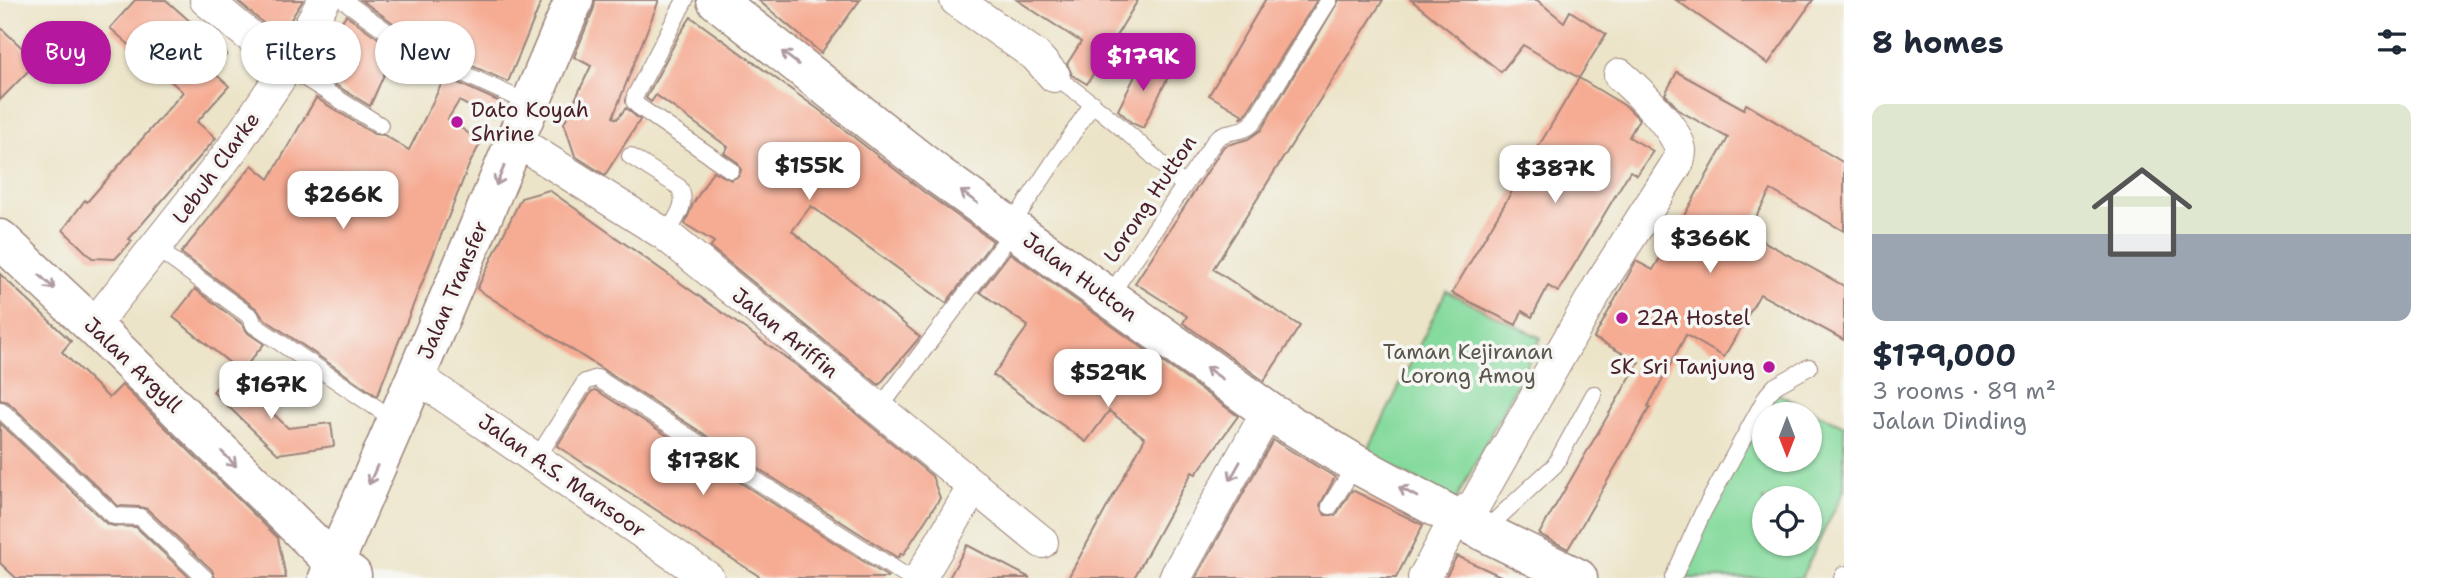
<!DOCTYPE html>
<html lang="en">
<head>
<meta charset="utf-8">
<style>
  :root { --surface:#fff; --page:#f2f2f3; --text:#1f2937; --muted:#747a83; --accent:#b5179e }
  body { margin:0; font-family:"Shantell Sans",sans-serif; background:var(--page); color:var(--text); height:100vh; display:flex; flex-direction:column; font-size:26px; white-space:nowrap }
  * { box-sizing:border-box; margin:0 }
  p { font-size:23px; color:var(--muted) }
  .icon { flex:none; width:38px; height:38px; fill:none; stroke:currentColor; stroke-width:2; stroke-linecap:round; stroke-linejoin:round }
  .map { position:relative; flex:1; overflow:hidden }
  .details { display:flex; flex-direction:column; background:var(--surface); width:595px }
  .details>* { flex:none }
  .banner { position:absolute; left:21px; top:21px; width:665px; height:63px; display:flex; gap:14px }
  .needle { width:46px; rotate:180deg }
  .controls { position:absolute; left:1752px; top:402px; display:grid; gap:14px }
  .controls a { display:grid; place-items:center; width:70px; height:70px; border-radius:50%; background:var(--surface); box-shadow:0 2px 5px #0004; font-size:35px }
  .price { position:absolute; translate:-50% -60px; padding:0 16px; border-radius:14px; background:#fff; color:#222; font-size:23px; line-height:46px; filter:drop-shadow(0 2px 4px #0008) }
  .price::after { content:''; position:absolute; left:50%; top:42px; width:21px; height:16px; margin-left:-10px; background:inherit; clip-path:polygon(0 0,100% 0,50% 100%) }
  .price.selected { background:var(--accent); color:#fff }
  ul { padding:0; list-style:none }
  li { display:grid; align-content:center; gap:14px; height:371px; padding:0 28px }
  li span { display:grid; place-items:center; height:217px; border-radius:14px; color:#555 }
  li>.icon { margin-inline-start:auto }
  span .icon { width:126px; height:126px; fill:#fffc; stroke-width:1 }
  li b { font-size:30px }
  h2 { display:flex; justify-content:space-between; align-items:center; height:84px; padding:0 28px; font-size:30px }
  .pill { padding:0 24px; border-radius:32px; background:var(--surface); box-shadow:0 2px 5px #0004; font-size:24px; line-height:63px }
  .pill.selected { background:var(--accent); color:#fff }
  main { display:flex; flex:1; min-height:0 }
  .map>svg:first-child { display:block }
</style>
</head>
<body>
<main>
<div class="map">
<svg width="1844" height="578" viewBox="0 0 1844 578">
  <rect width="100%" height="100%" fill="#f6f6f2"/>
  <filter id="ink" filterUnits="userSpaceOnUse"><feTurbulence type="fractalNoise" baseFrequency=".0143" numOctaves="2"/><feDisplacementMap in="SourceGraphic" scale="14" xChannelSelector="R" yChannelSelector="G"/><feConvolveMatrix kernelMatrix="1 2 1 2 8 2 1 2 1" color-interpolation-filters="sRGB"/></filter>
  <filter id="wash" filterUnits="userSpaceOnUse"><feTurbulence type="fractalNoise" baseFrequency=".00686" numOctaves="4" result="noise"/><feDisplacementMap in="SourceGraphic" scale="28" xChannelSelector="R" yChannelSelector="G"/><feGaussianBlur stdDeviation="1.57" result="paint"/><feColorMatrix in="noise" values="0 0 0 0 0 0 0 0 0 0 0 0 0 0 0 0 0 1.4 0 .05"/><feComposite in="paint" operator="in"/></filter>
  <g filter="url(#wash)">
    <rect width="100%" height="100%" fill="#ece4c8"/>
    <!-- green -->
    <g fill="#85da9d" stroke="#687c64" stroke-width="2" fill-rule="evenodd">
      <polygon points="1446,291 1541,338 1456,500 1366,454"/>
      <path d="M1770,390L1844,426V490L1801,578H1678ZM1764,415H1810V460H1764ZM1764,499H1810V544H1764Z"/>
    </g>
    <g id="blocks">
      <!-- building -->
      <g fill="#f6ab93">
        <polygon points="135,0 166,0 227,54 212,71 229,86 197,122 216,138 129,239 132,241 115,259 92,258 63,230 85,200 87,202 183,92 110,28"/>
        <polygon points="236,0 303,0 288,24 263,23"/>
        <polygon points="361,0 542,0 508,82 421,43"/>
        <polygon points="595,0 659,0 613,117 617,119 626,108 640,120 605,175 575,156 564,123 591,66 574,57 594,8"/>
        <polygon points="758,0 860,0 821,53"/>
        <polygon points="1017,0 1138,0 1087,84 1072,75 1067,64 1081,42"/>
        <polygon points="1265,0 1317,0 1244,117 1240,119 1243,115 1209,95"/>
        <polygon points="1339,0 1383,0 1213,269 1300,326 1264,381 1183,323 1187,316 1135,283 1224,146 1248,139 1261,130"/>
        <polygon points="1411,0 1537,0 1564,22 1570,11 1606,34 1579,78 1523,45 1501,72"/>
        <polygon points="1676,0 1813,0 1768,64"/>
        <polygon points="346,15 395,50 370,106 326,79 322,68 322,58 326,45"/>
        <polygon points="691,17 818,109 924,192 993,241 946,303 811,206 792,231 920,337 879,385 710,247 714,242 685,224 693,204 713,171 731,180 739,176 741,170 737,162 724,153 728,147 656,95 651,102 646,98 679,35"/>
        <polygon points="0,27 37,62 0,100"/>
        <polygon points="1143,60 1170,73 1143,128 1132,123 1118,110"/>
        <polygon points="1677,72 1744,109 1746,104 1844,163 1844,231 1771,190 1747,232 1844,286 1844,340 1760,294 1724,357 1686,335 1648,406 1650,407 1568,549 1539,534 1639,362 1594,338 1636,261 1653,270 1728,138 1680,111 1665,94"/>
        <polygon points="445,77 500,102 492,118 459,101 448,119 481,142 469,165 377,396 263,318 257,309 181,253 252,165 269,179 316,98 374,134 384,135 409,150"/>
        <polygon points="1579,78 1627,107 1639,119 1629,137 1653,151 1637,175 1630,171 1558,292 1548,286 1532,317 1522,311 1516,325 1452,293"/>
        <polygon points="549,190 799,367 932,476 940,498 903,555 901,553 898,558 477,289 521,198"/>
        <polygon points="1010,253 1238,416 1196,474 1192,472 1134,578 1068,578 1145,438 1109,411 1086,442 993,375 1028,326 980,292"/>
        <polygon points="0,274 71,341 62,352 109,398 122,385 278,538 286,578 215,578 212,570 147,509 140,507 118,506 8,402 0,400"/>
        <polygon points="195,289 242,324 248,333 264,344 241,372 173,317"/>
        <polygon points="229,371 288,428 331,423 334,446 278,454 213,392"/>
        <polygon points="596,390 888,577 888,578 762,578 557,446 592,391"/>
        <polygon points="0,423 107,524 114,526 136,527 190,578 16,578 0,563"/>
        <polygon points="1273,440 1335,477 1320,505 1325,515 1336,515 1352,490 1423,525 1396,578 1196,578"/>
        <polygon points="967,545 1030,578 949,578"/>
        <polygon points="1457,556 1505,578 1445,578"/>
      </g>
    </g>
  </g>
  <g filter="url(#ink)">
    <use href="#blocks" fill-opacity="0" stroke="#9b827a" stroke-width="2"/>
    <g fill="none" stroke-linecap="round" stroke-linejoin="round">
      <defs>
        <g id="lane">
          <polyline points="343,0 416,52 530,104"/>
          <polyline points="685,0 635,96 634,101 638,106 731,170"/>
          <polyline points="287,67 380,125"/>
          <path d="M1054,76C1102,108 1143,145 1184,186"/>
          <path d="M630,156L679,187C690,203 674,221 666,235"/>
          <polyline points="1010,227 1093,103"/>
          <polyline points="156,248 251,317 254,325 396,421"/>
          <path d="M1108,298L1216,139C1226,129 1242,134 1252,124L1329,0"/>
          <polyline points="879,409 1014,230"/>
          <polyline points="1,410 114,516 140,517 205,578"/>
          <polyline points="537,458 585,382 597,378 909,578"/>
          <polyline points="1330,506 1356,464"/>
          <polyline points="1484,531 1555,465 1594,394"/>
          <polyline points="1673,578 1703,512 1767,395 1775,386 1809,367"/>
          <polyline points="1842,578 1844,574"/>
        </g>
        <g id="street">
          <polyline points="206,0 287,67"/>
          <polyline points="956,0 1035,55 1054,76"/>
          <polyline points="515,140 666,235 1042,542"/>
          <polyline points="93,326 230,152 287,67 324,0"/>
          <polyline points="416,376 708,578"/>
          <polyline points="920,578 974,486"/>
          <polyline points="1175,578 1268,411"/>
          <path d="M1424,578L1456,518L1475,504L1602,281L1678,162C1679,158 1680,155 1680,151C1680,131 1635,88 1620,75"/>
        </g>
        <g id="secondary">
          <polyline points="716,0 938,175 1268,411 1356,464 1456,518 1578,578"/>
          <polyline points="0,239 93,326 334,563 352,575"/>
          <polyline points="328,578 416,376 574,0"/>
        </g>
      </defs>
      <!-- lane casing -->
      <use href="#lane" stroke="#9b827a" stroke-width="18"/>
      <!-- street casing -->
      <use href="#street" stroke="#9b827a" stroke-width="34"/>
      <!-- secondary casing -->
      <use href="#secondary" stroke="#9b827a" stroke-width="41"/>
      <!-- lane -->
      <use href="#lane" stroke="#fff" stroke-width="16"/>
      <!-- street -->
      <use href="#street" stroke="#fff" stroke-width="32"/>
      <!-- secondary -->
      <use href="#secondary" stroke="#fff" stroke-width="38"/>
    </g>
    <!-- one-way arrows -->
    <defs><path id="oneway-shaft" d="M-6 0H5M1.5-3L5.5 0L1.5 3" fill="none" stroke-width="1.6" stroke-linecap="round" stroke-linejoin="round" transform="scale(1.75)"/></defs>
    <g stroke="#ae9aa0">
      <use href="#oneway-shaft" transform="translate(790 58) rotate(-142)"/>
      <use href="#oneway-shaft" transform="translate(500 176) rotate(113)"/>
      <use href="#oneway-shaft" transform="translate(969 197) rotate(-144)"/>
      <use href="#oneway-shaft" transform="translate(47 282) rotate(43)"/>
      <use href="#oneway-shaft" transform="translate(1214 373) rotate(-145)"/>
      <use href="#oneway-shaft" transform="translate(229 459) rotate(45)"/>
      <use href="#oneway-shaft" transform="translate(1235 471) rotate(119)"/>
      <use href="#oneway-shaft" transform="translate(373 475) rotate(114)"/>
      <use href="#oneway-shaft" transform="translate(1408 492) rotate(-151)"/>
    </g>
  </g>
  <!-- markers -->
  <g fill="#b5179e" stroke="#f6f6f2" stroke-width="2.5">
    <circle cx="457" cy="122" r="7"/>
    <circle cx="1622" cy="318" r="7"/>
    <circle cx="1769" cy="367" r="7"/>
  </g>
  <g text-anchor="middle" stroke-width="7" stroke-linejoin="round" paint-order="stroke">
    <!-- poi labels -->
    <g font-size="21" fill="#4a1f2b" stroke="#f6f6f2" text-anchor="start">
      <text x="471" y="117">Dato Koyah<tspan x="471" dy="24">Shrine</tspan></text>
      <text x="1636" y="325">22A Hostel</text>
      <text x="1755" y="374" text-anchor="end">SK Sri Tanjung</text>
    </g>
    <!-- street labels -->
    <g font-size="21" fill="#4a1f2b" stroke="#f6f6f2">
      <text transform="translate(216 168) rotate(-54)" y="7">Lebuh Clarke</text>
      <text transform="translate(1150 199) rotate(-56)" y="7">Lorong Hutton</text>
      <text transform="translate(1080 277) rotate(36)" y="7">Jalan Hutton</text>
      <text transform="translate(453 290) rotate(-67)" y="7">Jalan Transfer</text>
      <text transform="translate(785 333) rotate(39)" y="7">Jalan Ariffin</text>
      <text transform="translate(133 365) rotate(44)" y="7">Jalan Argyll</text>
      <text transform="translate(562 476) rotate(35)" y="7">Jalan A.S. Mansoor</text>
    </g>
    <!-- park labels -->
    <g font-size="21" fill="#5c574d" stroke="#f6f6f2">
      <text x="1468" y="359">Taman Kejiranan<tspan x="1468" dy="24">Lorong Amoy</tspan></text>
    </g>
  </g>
</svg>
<div class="controls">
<a><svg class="needle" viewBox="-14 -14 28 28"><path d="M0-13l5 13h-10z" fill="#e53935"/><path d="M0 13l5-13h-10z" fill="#747a83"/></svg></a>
<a><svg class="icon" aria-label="locate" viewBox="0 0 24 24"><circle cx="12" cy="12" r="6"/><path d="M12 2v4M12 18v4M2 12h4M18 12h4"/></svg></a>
</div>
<b class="price selected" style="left:1143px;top:93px">$179K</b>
<b class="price" style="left:809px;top:202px">$155K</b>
<b class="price" style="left:1555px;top:205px">$387K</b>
<b class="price" style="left:343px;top:231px">$266K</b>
<b class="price" style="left:1710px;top:275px">$366K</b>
<b class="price" style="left:1108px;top:409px">$529K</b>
<b class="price" style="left:271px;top:421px">$167K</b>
<b class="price" style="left:703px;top:497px">$178K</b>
<div class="banner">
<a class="pill selected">Buy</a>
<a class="pill">Rent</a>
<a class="pill">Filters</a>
<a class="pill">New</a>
</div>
</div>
<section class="details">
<h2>8 homes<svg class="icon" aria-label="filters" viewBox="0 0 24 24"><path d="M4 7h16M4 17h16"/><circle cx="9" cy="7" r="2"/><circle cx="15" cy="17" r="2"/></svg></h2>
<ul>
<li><span style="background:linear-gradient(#dfe7d0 60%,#9aa5b1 0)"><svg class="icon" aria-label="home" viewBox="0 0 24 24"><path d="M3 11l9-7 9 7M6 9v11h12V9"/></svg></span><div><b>$179,000</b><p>3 rooms · 89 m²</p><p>Jalan Dinding</p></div></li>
</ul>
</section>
</main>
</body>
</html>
